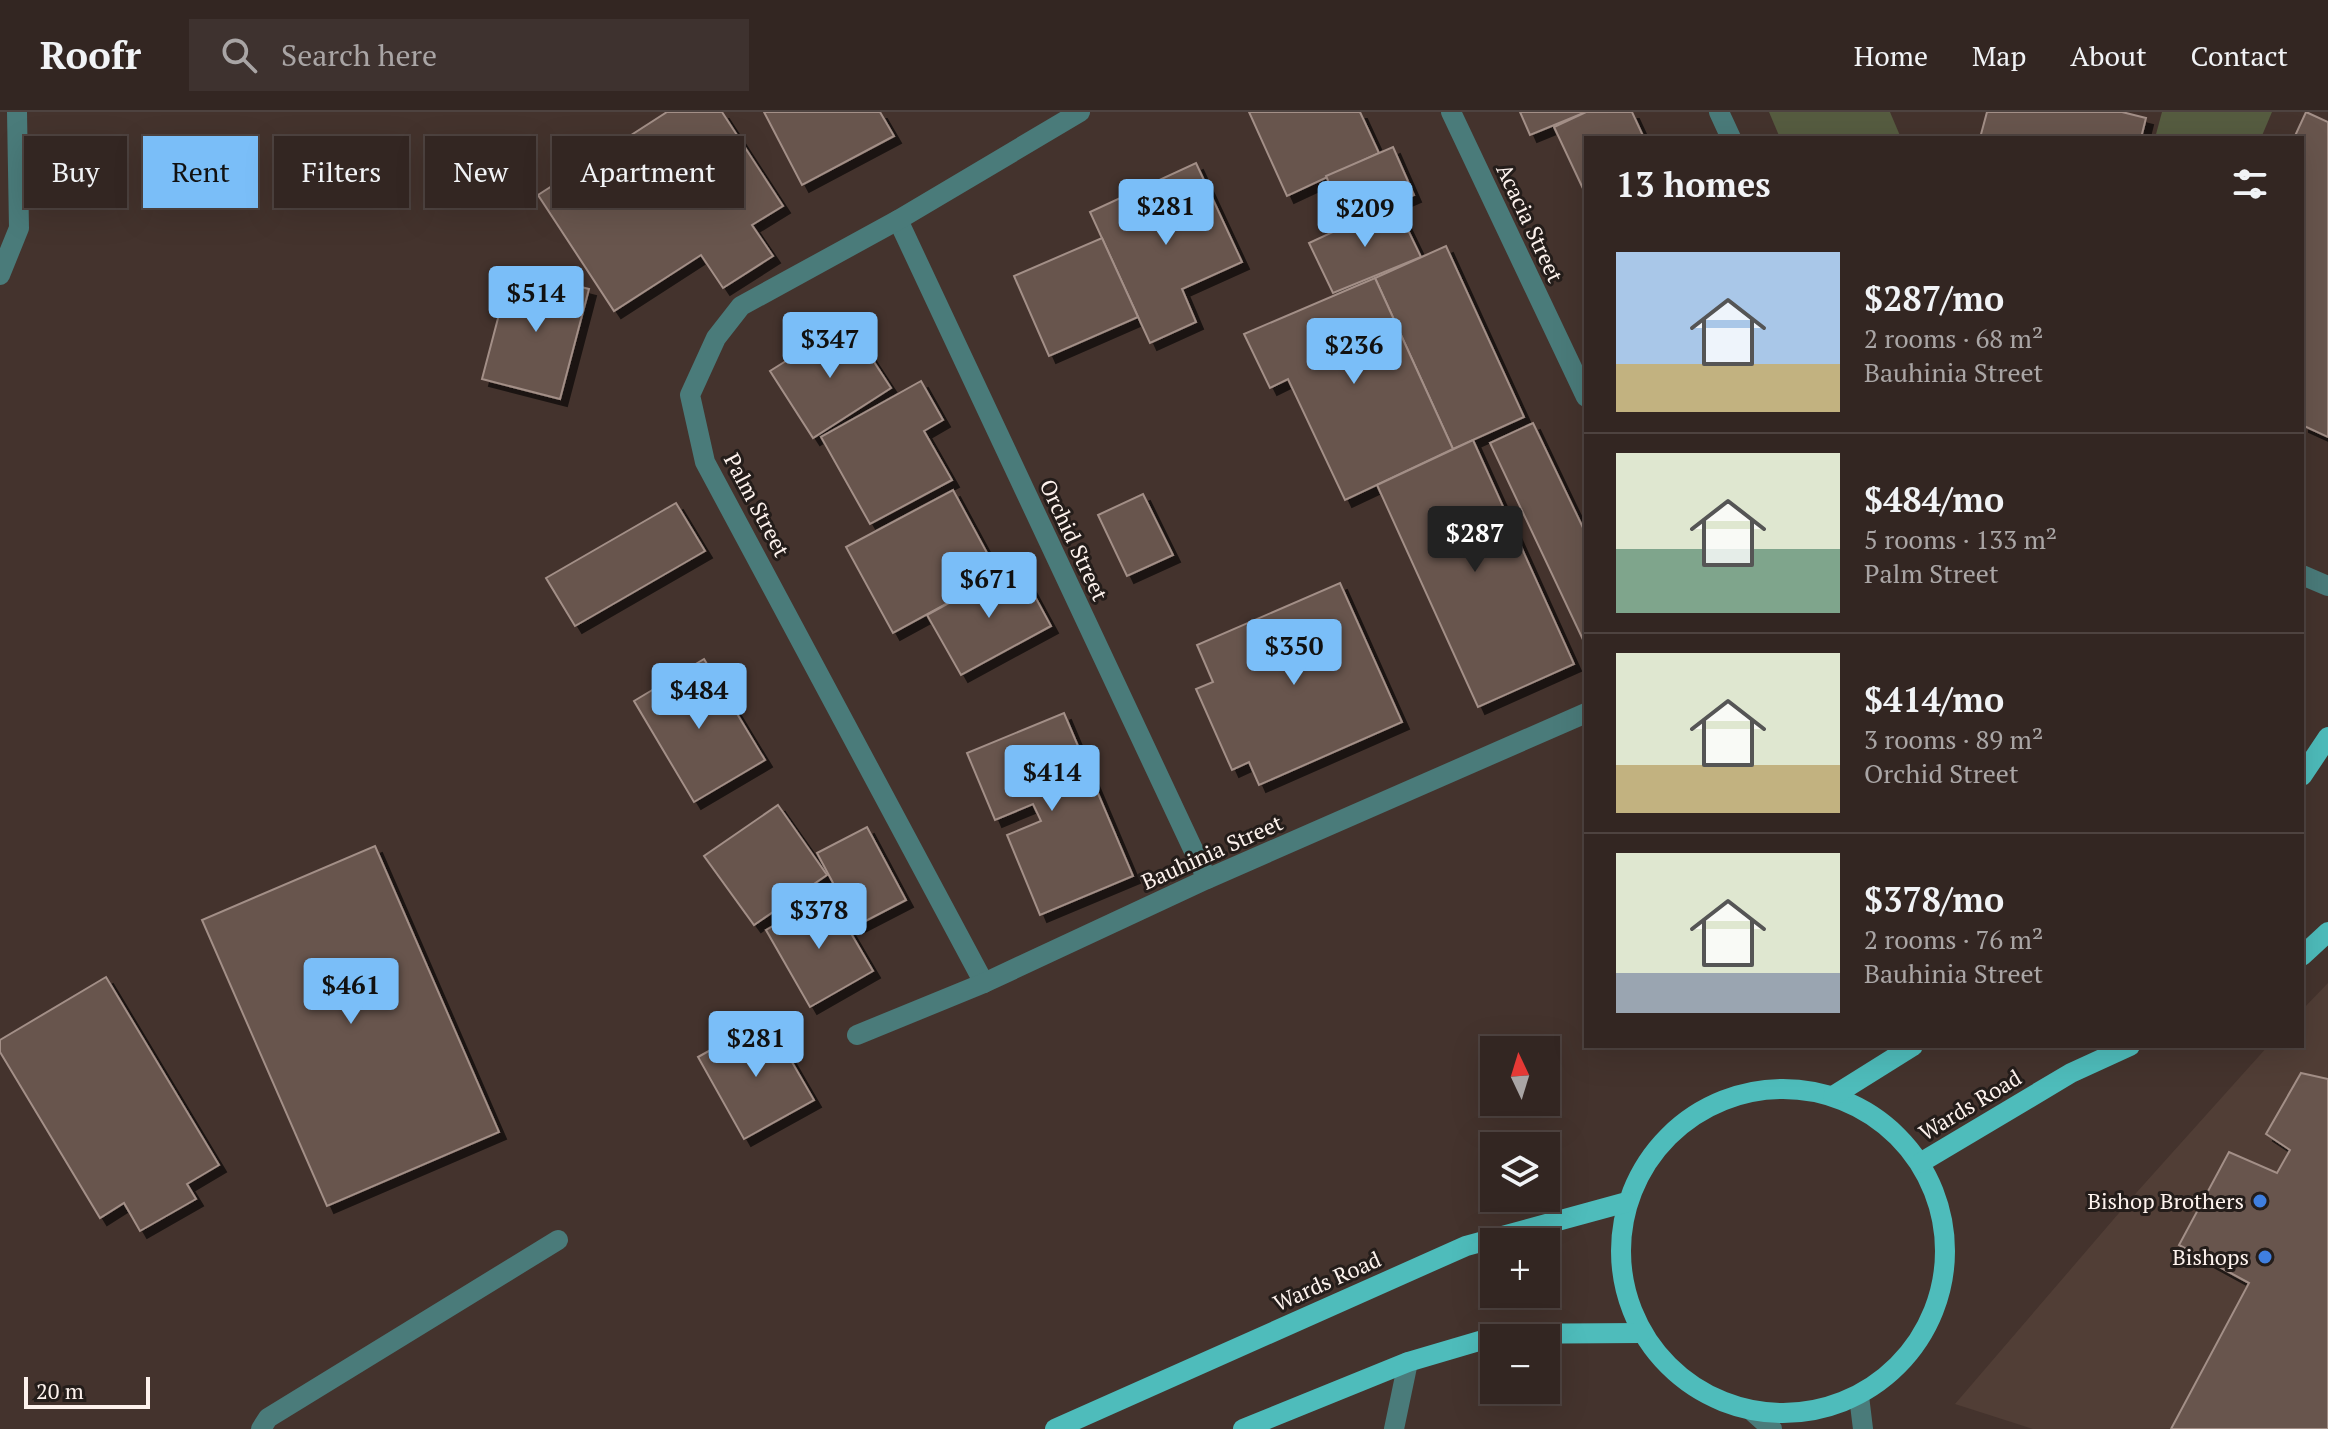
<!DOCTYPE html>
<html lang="en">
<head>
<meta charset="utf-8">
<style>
  :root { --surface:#332622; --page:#3e322f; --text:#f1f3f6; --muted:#a9a5a5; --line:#4e4340; --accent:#7abef8 }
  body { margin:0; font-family:"PT Serif",serif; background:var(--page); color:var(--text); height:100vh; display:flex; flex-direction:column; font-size:30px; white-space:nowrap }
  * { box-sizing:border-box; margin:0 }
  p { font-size:26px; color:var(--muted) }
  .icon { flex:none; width:44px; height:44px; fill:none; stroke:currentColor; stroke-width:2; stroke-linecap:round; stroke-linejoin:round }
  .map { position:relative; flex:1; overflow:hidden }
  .sheet { position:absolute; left:1584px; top:24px; width:720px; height:912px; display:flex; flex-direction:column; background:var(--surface); border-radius:0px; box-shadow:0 8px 32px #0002,0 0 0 2px var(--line) }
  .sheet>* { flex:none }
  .hud { position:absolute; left:24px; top:24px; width:760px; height:72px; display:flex; gap:16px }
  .needle { width:52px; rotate:356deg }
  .tools { position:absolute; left:1480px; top:924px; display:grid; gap:16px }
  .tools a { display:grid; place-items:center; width:80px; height:80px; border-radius:0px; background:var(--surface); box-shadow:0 8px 32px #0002,0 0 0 2px var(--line); font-size:40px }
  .scale { position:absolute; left:24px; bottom:20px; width:126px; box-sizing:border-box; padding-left:8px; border:4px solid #fdf2ed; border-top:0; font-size:22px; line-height:28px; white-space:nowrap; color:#fdf2ed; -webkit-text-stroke:6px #241d1a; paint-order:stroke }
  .price { position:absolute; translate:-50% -68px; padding:0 18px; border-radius:8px; background:var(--accent); color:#111; font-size:26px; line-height:52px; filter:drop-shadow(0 2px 4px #0008) }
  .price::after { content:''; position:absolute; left:50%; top:48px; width:24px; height:18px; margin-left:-12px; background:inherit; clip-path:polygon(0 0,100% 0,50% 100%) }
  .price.active { background:#222; color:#fff }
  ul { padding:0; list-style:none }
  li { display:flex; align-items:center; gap:24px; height:200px; padding:0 32px }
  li+li { border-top:2px solid var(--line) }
  li span { display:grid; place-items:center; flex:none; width:224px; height:160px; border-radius:0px; color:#555 }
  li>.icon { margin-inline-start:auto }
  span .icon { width:96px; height:96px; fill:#fffc; stroke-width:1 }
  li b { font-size:34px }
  h2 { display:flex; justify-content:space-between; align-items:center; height:96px; padding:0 32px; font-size:34px }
  .tag { padding:0 28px; border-radius:0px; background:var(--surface); box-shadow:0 8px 32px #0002,0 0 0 2px var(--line); font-size:28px; line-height:72px }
  .tag.active { background:var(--accent); color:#111 }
  header { display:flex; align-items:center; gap:48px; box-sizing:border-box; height:112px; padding:0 40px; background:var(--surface); border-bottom:2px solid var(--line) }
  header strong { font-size:38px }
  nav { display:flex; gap:44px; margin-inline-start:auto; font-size:28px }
  .search { width:560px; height:72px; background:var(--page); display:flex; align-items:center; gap:20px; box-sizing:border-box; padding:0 28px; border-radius:0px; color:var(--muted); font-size:30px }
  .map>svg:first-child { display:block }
</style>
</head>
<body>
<header>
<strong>Roofr</strong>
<div class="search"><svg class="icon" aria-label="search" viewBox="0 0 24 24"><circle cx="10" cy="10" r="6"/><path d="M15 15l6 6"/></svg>Search here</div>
<nav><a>Home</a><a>Map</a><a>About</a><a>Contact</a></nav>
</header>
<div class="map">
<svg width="2328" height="1317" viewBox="0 0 2328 1317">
  <defs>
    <filter id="shadow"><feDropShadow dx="7" dy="7" stdDeviation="0" flood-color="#0009"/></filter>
  </defs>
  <rect width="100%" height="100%" fill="#44332d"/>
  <!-- industrial -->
  <polygon fill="#513e36" points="2328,871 2328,1317 2033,1317 1955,1292 2137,1080 2268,934 2302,934 2302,898"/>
  <!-- green -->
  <g fill="#565c40">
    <polygon points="1769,0 1890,0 1901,26 1780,26"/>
    <polygon points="2162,0 2272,0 2261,26 2155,26"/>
  </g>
  <!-- building -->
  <g fill="#67554e" stroke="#a38f87" stroke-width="2" filter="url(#shadow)">
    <polygon points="667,0 722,0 783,94 752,113 773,144 723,176 701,143 614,199 538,83"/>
    <polygon points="764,0 880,0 894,24 802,73"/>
    <polygon points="1249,0 1360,0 1379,41 1287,84"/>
    <polygon points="1520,0 1586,0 1530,23"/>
    <polygon points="1586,0 1632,0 1644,26 1586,26 1586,83 1554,15"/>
    <polygon points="1987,0 2122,0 2146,6 2141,26 1980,26"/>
    <polygon points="2306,0 2328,10 2328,325 2302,313 2302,26 2294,26"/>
    <polygon points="1393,35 1414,83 1347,112 1326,64"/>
    <polygon points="1196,51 1242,150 1182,177 1196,210 1150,231 1090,100"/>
    <polygon points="1395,91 1421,145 1333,181 1309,131"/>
    <polygon points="1102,126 1138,205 1049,244 1014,164"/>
    <polygon points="1446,134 1524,305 1453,337 1375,166"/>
    <polygon points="511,157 589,177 560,287 482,267"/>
    <polygon points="1375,166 1453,337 1345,388 1288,267 1270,276 1244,222"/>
    <polygon points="848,210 891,276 813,326 770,259"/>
    <polygon points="921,269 943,308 924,319 952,368 870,412 821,325"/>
    <polygon points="1533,311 1586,422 1586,534 1490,331"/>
    <polygon points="1473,328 1574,552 1478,595 1377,373"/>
    <polygon points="953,378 999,463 893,521 846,435"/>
    <polygon points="1143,382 1173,443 1127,464 1098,403"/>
    <polygon points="676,391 705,439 575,514 546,466"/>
    <polygon points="1018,453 1051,514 961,563 927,503"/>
    <polygon points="1340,471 1402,610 1259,673 1249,650 1232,658 1196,577 1213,570 1197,533"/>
    <polygon points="704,547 765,648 694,690 634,589"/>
    <polygon points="1064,601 1133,764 1040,803 1007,723 1041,709 1033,692 995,708 967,641"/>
    <polygon points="778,693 827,763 754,813 704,744"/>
    <polygon points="867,715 906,788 856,814 817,741"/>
    <polygon points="375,734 499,1020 327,1094 202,808"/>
    <polygon points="828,782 873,859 810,895 766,818"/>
    <polygon points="106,865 219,1053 187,1072 196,1087 140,1119 124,1091 100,1106 0,940 0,928"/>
    <polygon points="767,907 814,988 744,1027 698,945"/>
    <polygon points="2301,961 2328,967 2328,1317 2171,1317 2249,1171 2179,1133 2229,1040 2277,1061 2290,1038 2266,1022"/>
  </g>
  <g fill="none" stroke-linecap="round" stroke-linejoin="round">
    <!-- service -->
    <g stroke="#4a7b7a" stroke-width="20">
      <polyline points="261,1317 268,1306 558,1128"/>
      <polyline points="1394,1317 1408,1250"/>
    </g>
    <!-- minor -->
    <g stroke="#4a7b7a" stroke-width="20">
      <polyline points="1451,0 1586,285"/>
      <polyline points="1719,0 1731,26"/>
      <polyline points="898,108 1207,767"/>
      <polyline points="0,163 19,116 17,0"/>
      <polyline points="2302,463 2328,474"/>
      <polyline points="984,871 705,350 690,283 716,226 741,194 898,108 1080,0"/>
      <polyline points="857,923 984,871 1207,767 1586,601"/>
      <polyline points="1859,1284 1863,1317"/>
      <polyline points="1752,1299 1772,1317"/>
    </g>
    <!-- primary -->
    <g stroke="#4ebcbb" stroke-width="20">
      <polyline points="2302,664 2328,625"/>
      <polyline points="2302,844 2328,820"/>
      <circle cx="1783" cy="1139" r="162"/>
      <polyline points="1833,984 1913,934"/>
      <polyline points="1920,1051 2071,961 2130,934"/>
      <polyline points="1055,1317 1466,1134 1627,1090"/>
      <polyline points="1243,1317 1408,1250 1503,1222 1641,1221"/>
    </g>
  </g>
  <!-- markers -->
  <g fill="#3f7fe0" stroke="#241d1a" stroke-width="3">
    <circle cx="2260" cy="1089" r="8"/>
    <circle cx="2265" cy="1145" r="8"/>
  </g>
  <g text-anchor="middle" stroke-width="6" stroke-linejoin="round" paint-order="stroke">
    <!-- street labels -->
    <g font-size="22" fill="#fdf2ed" stroke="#241d1a">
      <text transform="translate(1530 111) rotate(65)" y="8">Acacia Street</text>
      <text transform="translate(757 393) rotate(62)" y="8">Palm Street</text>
      <text transform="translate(1074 428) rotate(65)" y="8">Orchid Street</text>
      <text transform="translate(1212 740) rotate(-24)" y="8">Bauhinia Street</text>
      <text transform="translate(1970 993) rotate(-31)" y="8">Wards Road</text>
      <text transform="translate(1327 1169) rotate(-24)" y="8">Wards Road</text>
    </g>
    <!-- poi labels -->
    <g font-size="22" fill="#fdf2ed" stroke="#241d1a" text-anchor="end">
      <text x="2244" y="1097">Bishop Brothers</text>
      <text x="2249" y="1153">Bishops</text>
    </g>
  </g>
</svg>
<div class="tools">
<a><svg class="needle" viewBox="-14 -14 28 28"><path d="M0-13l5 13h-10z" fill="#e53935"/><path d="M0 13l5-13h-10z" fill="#a9a5a5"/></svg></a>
<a><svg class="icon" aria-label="layers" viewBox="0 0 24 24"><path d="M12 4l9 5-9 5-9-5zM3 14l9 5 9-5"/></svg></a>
<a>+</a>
<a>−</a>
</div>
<div class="scale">20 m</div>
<b class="price" style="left:1166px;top:135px">$281</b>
<b class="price" style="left:1365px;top:137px">$209</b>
<b class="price" style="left:536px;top:222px">$514</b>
<b class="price" style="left:830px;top:268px">$347</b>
<b class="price" style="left:1354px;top:274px">$236</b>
<b class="price active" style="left:1475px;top:462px">$287</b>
<b class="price" style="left:989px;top:508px">$671</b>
<b class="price" style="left:1294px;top:575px">$350</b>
<b class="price" style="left:699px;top:619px">$484</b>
<b class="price" style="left:1052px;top:701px">$414</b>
<b class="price" style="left:819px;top:839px">$378</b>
<b class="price" style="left:351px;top:914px">$461</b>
<b class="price" style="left:756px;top:967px">$281</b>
<div class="hud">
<a class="tag">Buy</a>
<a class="tag active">Rent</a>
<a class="tag">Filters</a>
<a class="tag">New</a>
<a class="tag">Apartment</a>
</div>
<section class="sheet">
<h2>13 homes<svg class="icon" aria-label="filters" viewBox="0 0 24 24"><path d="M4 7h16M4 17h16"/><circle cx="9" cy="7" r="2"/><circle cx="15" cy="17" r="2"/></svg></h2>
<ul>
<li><span style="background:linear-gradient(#a9c7e8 70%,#c2b280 0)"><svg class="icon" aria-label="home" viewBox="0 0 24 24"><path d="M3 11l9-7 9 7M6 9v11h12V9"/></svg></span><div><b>$287/mo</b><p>2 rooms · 68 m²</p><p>Bauhinia Street</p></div></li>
<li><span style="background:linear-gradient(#dfe7d0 60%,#7fa58c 0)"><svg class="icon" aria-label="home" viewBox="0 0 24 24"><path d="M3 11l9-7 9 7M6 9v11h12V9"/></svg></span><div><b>$484/mo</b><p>5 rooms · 133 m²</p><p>Palm Street</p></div></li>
<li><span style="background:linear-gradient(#dfe7d0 70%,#c2b280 0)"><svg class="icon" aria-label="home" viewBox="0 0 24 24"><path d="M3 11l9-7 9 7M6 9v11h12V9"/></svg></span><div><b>$414/mo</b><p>3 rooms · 89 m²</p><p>Orchid Street</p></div></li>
<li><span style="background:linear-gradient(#dfe7d0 75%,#9aa5b1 0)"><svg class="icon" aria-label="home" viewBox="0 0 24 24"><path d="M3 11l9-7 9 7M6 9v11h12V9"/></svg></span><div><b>$378/mo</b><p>2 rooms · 76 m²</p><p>Bauhinia Street</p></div></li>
</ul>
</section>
</div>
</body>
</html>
